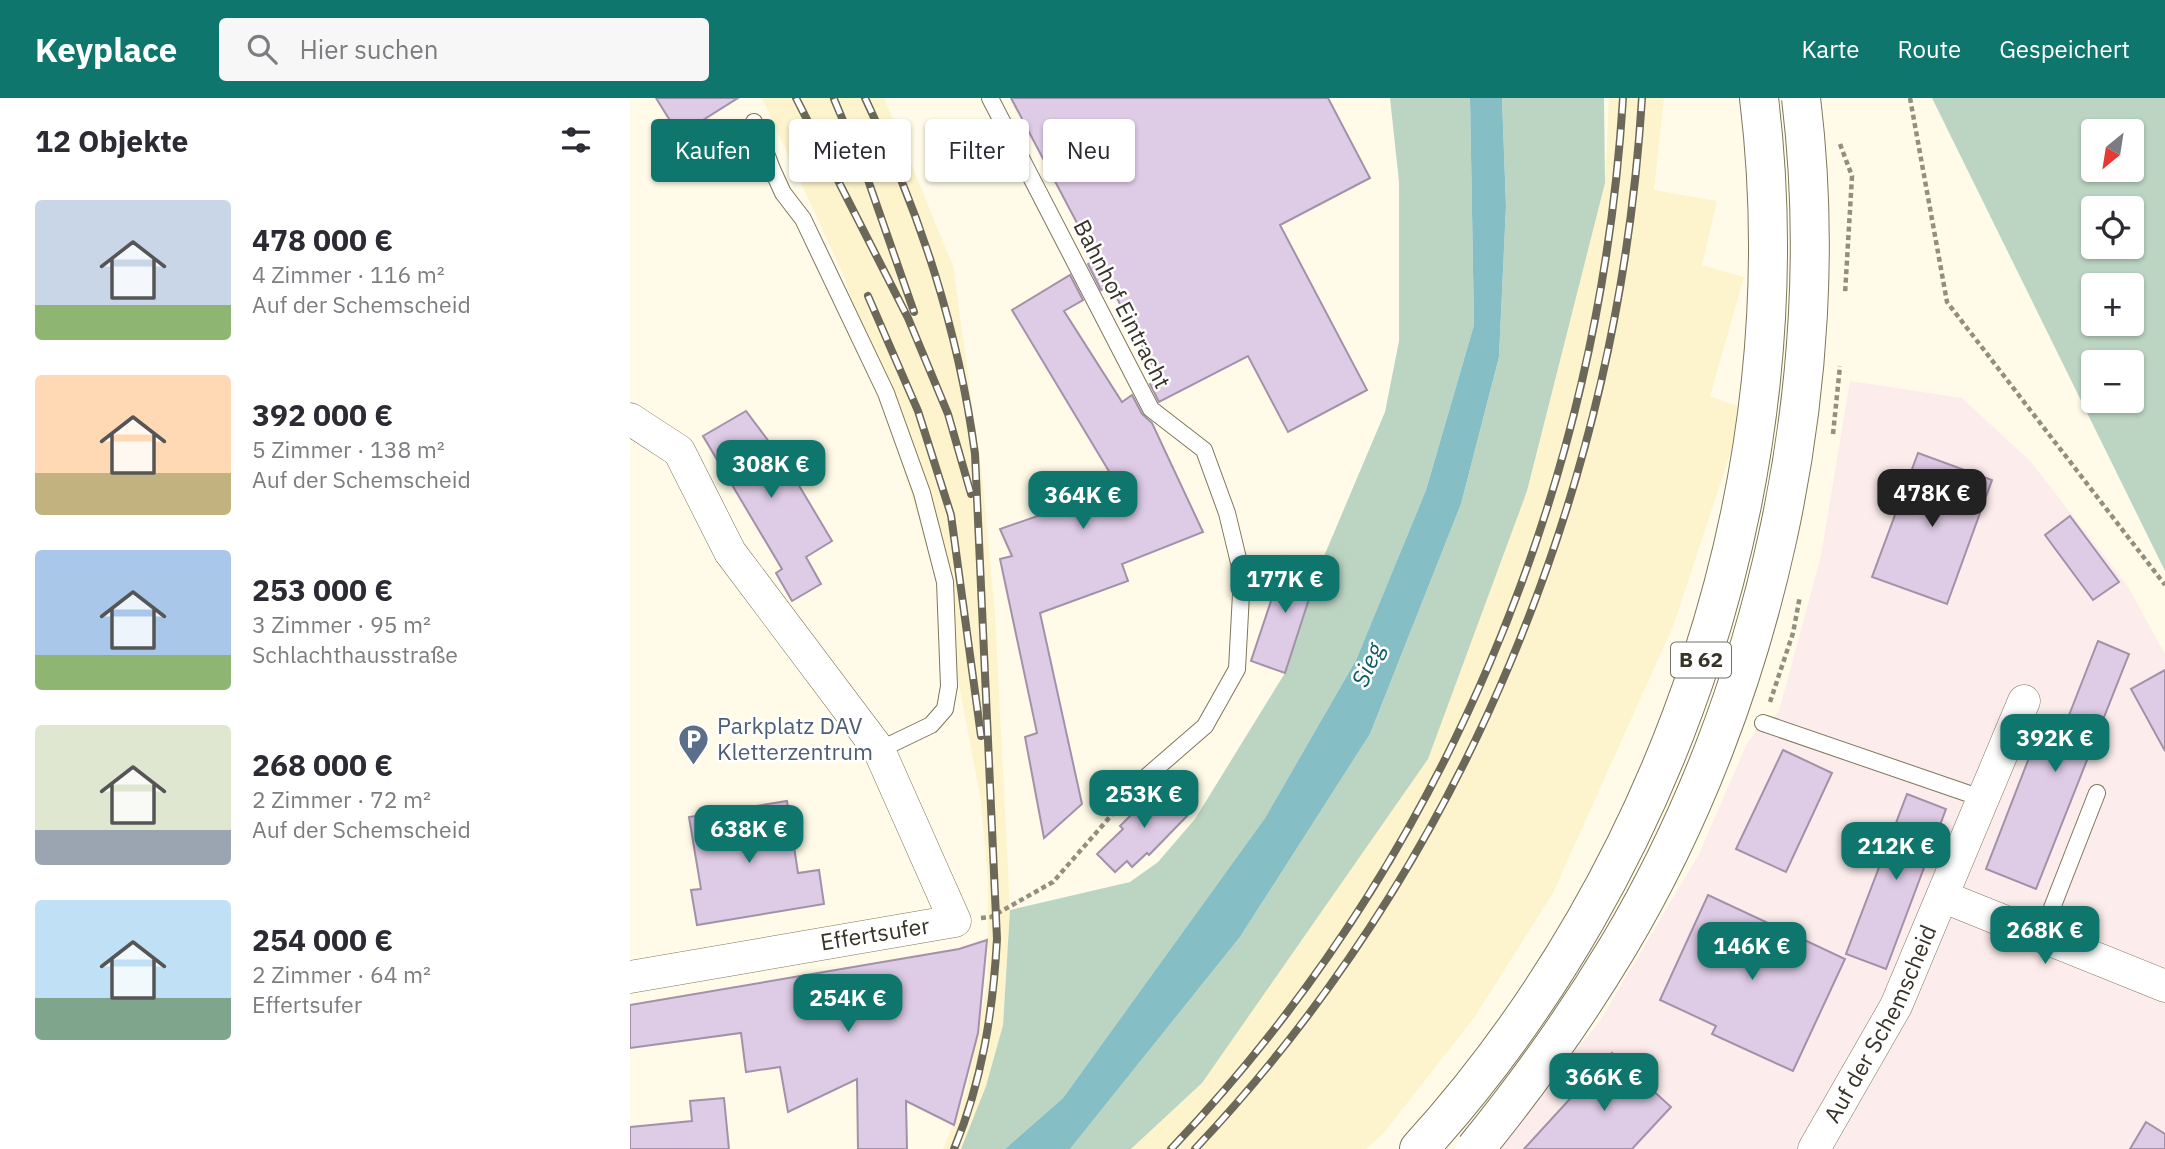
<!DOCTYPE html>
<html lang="de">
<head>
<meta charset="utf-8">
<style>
  :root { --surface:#fff; --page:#f7f7f7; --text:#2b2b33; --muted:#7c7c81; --accent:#0f766e }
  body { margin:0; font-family:"IBM Plex Sans",sans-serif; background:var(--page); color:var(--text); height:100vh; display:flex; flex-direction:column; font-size:26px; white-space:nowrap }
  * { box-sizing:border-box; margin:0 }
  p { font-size:23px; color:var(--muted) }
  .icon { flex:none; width:38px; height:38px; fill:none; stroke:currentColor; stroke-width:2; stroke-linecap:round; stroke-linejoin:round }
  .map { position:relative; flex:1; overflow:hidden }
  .drawer { display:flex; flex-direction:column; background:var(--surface); width:630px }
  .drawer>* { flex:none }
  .top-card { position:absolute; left:21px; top:21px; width:665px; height:63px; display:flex; gap:14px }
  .needle { width:46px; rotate:210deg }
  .controls { position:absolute; left:1451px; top:21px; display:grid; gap:14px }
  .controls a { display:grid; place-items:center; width:63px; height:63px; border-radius:7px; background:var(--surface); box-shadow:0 2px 5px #0004; font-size:35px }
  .price { position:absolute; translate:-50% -60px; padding:0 16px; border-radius:14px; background:var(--accent); color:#fff; font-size:23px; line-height:46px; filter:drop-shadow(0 2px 4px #0008) }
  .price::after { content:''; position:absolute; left:50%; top:42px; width:21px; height:16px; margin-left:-10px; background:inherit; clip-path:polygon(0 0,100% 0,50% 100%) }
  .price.active { background:#222; color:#fff }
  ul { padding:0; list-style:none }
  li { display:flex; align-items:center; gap:21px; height:175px; padding:0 35px }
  li span { display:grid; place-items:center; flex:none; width:196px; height:140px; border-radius:7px; color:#555 }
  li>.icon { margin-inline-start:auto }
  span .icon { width:84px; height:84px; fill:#fffc; stroke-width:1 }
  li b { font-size:30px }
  h2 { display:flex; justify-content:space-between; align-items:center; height:84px; padding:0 35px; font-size:30px }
  .chip { padding:0 24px; border-radius:7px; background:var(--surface); box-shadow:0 2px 5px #0004; font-size:24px; line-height:63px }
  .chip.active { background:var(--accent); color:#fff }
  header { display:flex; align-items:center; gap:42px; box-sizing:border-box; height:98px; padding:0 35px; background:var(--accent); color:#fff }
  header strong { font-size:33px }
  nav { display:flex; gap:38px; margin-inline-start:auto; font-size:24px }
  .search { width:490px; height:63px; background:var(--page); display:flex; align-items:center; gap:18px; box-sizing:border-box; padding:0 24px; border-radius:7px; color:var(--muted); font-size:26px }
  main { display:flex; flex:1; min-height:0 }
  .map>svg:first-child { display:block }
</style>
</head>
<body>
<header>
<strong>Keyplace</strong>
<div class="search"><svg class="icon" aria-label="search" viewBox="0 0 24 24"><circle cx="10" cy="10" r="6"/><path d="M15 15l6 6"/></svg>Hier suchen</div>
<nav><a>Karte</a><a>Route</a><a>Gespeichert</a></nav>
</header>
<main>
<section class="drawer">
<h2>12 Objekte<svg class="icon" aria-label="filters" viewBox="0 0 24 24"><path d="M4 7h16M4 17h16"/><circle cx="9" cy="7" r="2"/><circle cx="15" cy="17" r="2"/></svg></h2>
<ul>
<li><span style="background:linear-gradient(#c9d6e8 75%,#8fb573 0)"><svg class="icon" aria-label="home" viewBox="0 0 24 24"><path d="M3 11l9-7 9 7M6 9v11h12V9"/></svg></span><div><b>478 000 €</b><p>4 Zimmer · 116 m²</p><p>Auf der Schemscheid</p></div></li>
<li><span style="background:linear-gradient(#ffd9b3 70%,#c2b280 0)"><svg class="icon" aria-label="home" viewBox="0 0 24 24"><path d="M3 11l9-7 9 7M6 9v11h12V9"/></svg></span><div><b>392 000 €</b><p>5 Zimmer · 138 m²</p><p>Auf der Schemscheid</p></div></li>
<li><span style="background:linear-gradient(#a9c7e8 75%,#8fb573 0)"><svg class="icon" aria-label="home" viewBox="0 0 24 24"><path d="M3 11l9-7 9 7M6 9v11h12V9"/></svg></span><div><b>253 000 €</b><p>3 Zimmer · 95 m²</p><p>Schlachthausstraße</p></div></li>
<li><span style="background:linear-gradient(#dfe7d0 75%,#9aa5b1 0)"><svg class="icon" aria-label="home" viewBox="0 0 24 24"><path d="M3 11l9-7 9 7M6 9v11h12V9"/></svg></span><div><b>268 000 €</b><p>2 Zimmer · 72 m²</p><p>Auf der Schemscheid</p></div></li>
<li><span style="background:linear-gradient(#bfe0f5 70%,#7fa58c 0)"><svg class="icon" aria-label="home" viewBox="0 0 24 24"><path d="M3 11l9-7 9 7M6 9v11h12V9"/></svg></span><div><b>254 000 €</b><p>2 Zimmer · 64 m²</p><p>Effertsufer</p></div></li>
</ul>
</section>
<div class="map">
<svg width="1535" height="1051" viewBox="0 0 1535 1051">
  <rect width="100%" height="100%" fill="#fffbe8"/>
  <!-- built -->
  <g fill="#fdf4cd">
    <polygon points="132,0 254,0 323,168 352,376 365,516 380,812 373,927 356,988 331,1051 313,1051 336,994 358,881 358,786 351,703 312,497 214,178"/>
    <polygon points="979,0 1034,0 1024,92 1087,103 1072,167 1114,179 1080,298 1115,311 1044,526 923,795 844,920 753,1036 736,1051 501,1051 572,985 897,393 975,85"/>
  </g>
  <!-- industrial -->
  <polygon fill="#fceceb" points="1220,283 1332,300 1400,363 1497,487 1535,556 1535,1051 861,1051 968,926 1069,756 1118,643 1149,613 1191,458"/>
  <!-- green -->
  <g fill="#bcd5c3" fill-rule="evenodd">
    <polygon points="760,0 840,0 844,227 796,392 726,562 635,720 433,1000 375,1051 331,1051 356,988 373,927 380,812 500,784 528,764 565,721 655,575 689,470 755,314 769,243 769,84"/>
    <polygon points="872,0 974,0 975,85 897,393 798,661 572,985 501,1051 440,1051 610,839 740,636 831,406 869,259 876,108"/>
    <path d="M1302,0H1535V473ZM1463,33H1502V72H1463ZM1463,110H1502V149H1463ZM1463,187H1502V226H1463ZM1463,264H1502V303H1463Z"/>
  </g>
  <!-- water -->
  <polygon fill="#86bec6" points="840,0 872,0 876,108 869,259 831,406 740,636 610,839 440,1051 375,1051 433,1000 635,720 726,562 796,392 844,227"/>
  <!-- building -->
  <g fill="#decbe5" stroke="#a391a9" stroke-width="2">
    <polygon points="26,0 108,0 49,37"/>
    <polygon points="381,0 698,0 740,80 650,127 737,292 658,334 618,258 529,304 520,286 529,280 480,187 471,192 458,166 466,161"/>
    <polygon points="440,177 453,202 434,213 492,304 502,297 512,316 522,325 573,434 492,466 498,483 410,515 452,706 414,740 395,639 407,635 370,461 382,458 370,431 489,390 382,212"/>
    <polygon points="116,313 158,369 202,443 176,459 191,486 162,503 146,475 152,471 73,338"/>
    <polygon points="1288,355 1362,382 1317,506 1242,479"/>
    <polygon points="1440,418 1489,484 1463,502 1415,437"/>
    <polygon points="656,458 689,470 655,575 621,563"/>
    <polygon points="1468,543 1499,556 1406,791 1356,771 1414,621 1434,630"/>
    <polygon points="1535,572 1535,653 1501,591"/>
    <polygon points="1153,652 1202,675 1156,774 1106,751"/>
    <polygon points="530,688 559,716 519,757 517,755 502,769 497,763 485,774 467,756 493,731 490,728"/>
    <polygon points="1277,696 1316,711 1256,871 1216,856"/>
    <polygon points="157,703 168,775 189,772 194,806 67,827 61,792 71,791 59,719"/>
    <polygon points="1078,797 1215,861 1163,973 1082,936 1086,928 1030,902"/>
    <polygon points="357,842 348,935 324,1027 276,1003 277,1051 228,1051 227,981 158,1014 150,969 116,974 111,935 0,950 0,907 329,851"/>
    <polygon points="982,955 1041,1009 1002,1051 894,1051"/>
    <polygon points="94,1000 99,1051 0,1051 0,1029 62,1023 60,1003"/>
    <polygon points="1516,1024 1535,1036 1535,1051 1500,1051"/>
  </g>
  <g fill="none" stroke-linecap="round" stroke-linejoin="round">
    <defs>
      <g id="service">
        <polyline points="360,0 521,311 574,352 597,415 612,477 607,571 575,628 515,680"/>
        <polyline points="124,24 142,71 153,95 173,121 256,295 292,395 315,484 319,588 315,611 301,627 249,652"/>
        <polyline points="1133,625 1354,701"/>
        <polyline points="1411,838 1467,695"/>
      </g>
      <g id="minor">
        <polyline points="0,321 49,353 100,454 249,652 325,823 0,879"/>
        <polyline points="1314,799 1535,888"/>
        <path id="s1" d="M1184,1051L1266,908L1394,603"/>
      </g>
      <path id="trunk" d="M789,1051C1042,773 1175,375 1129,0"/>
    </defs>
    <!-- service casing -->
    <use href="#service" stroke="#7e775c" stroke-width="18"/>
    <!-- minor casing -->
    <use href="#minor" stroke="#7e775c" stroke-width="33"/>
    <!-- trunk casing -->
    <use href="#trunk" stroke="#7e775c" stroke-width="40"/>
    <!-- path -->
    <g stroke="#928f80" stroke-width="4.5" stroke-dasharray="5 3.5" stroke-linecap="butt">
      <polyline points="1280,0 1317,204 1535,487"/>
      <polyline points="1210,46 1222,78 1215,196"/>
      <polyline points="1203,336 1210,268"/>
      <polyline points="1140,604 1163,535 1170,498"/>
      <polyline points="351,820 361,819 423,784 500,696"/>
    </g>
    <!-- service -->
    <use href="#service" stroke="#fff" stroke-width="16"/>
    <!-- minor -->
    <use href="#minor" stroke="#fff" stroke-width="32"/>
    <!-- trunk -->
    <use href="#trunk" stroke="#fff" stroke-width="38"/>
    <defs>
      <g id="rail">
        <polyline points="166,0 278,220 318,316 341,396"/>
        <path d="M235,0C290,115 328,230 345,356L367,841C363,914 352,984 324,1051"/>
        <polyline points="204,1 238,82 284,214"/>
        <polyline points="238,198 288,313 321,417 351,638"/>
        <path d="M541,1051C812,766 969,391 993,0"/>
        <path d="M565,1051C834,766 988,389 1012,0"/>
      </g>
    </defs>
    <!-- rail casing -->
    <use href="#rail" stroke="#6b685a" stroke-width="8"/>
    <!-- rail -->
    <use href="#rail" stroke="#fff" stroke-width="5" stroke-dasharray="16" stroke-linecap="butt"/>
    <defs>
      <path id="trunk-bridge" d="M845,1051C898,986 946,919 989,847C1135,602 1206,284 1171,0"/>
    </defs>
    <!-- trunk-bridge casing -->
    <use href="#trunk-bridge" stroke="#7e775c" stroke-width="40" stroke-linecap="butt"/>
    <!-- trunk-bridge -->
    <use href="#trunk-bridge" stroke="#fff" stroke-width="38"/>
  </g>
  <!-- icons -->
  <defs>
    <symbol id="parking-pin" viewBox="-11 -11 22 30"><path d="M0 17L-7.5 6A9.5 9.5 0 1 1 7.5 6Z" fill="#5c6f8a" stroke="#fff"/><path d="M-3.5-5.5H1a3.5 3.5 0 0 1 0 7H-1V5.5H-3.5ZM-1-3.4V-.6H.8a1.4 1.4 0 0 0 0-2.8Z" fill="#fff"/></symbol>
  </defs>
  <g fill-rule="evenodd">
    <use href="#parking-pin" x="46" y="624" width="35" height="47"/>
  </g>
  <g text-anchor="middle" stroke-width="5" stroke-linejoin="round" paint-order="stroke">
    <!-- shield labels -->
    <rect fill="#fff" stroke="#727068" stroke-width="2" x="1041" y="544.5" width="60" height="35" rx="5"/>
    <g font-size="21" font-weight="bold" fill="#363327">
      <text x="1071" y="569">B 62</text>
    </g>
    <!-- street labels -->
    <g font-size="23" fill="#363327" stroke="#fff">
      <text transform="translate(492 206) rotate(63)" y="8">Bahnhof Eintracht</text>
      <text transform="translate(245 836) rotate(-9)" y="8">Effertsufer</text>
      <text dy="8" stroke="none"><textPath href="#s1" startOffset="142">Auf der Schemscheid</textPath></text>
    </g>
    <!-- service labels -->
    <g font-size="23" fill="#4e5e75" stroke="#fff" text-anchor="start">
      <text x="87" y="636">Parkplatz DAV<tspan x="87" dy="26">Kletterzentrum</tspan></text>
    </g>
    <!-- water labels -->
    <g font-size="24" font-style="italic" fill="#0c5d66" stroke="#fff">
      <text transform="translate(738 567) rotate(-66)" y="8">Sieg</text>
    </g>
  </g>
</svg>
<div class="controls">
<a><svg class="needle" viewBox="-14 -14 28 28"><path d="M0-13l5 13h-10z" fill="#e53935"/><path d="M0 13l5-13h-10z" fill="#7c7c81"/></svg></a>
<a><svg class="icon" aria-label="locate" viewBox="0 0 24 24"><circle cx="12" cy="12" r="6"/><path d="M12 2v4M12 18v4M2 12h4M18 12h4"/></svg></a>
<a>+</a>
<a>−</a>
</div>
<b class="price" style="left:141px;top:402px">308K €</b>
<b class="price active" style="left:1302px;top:431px">478K €</b>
<b class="price" style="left:453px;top:433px">364K €</b>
<b class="price" style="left:655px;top:517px">177K €</b>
<b class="price" style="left:1425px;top:676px">392K €</b>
<b class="price" style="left:514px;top:732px">253K €</b>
<b class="price" style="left:119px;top:767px">638K €</b>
<b class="price" style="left:1266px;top:784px">212K €</b>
<b class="price" style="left:1415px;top:868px">268K €</b>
<b class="price" style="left:1122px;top:884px">146K €</b>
<b class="price" style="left:218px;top:936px">254K €</b>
<b class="price" style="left:974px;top:1015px">366K €</b>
<div class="top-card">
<a class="chip active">Kaufen</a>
<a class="chip">Mieten</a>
<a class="chip">Filter</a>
<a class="chip">Neu</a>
</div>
</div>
</main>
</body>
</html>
